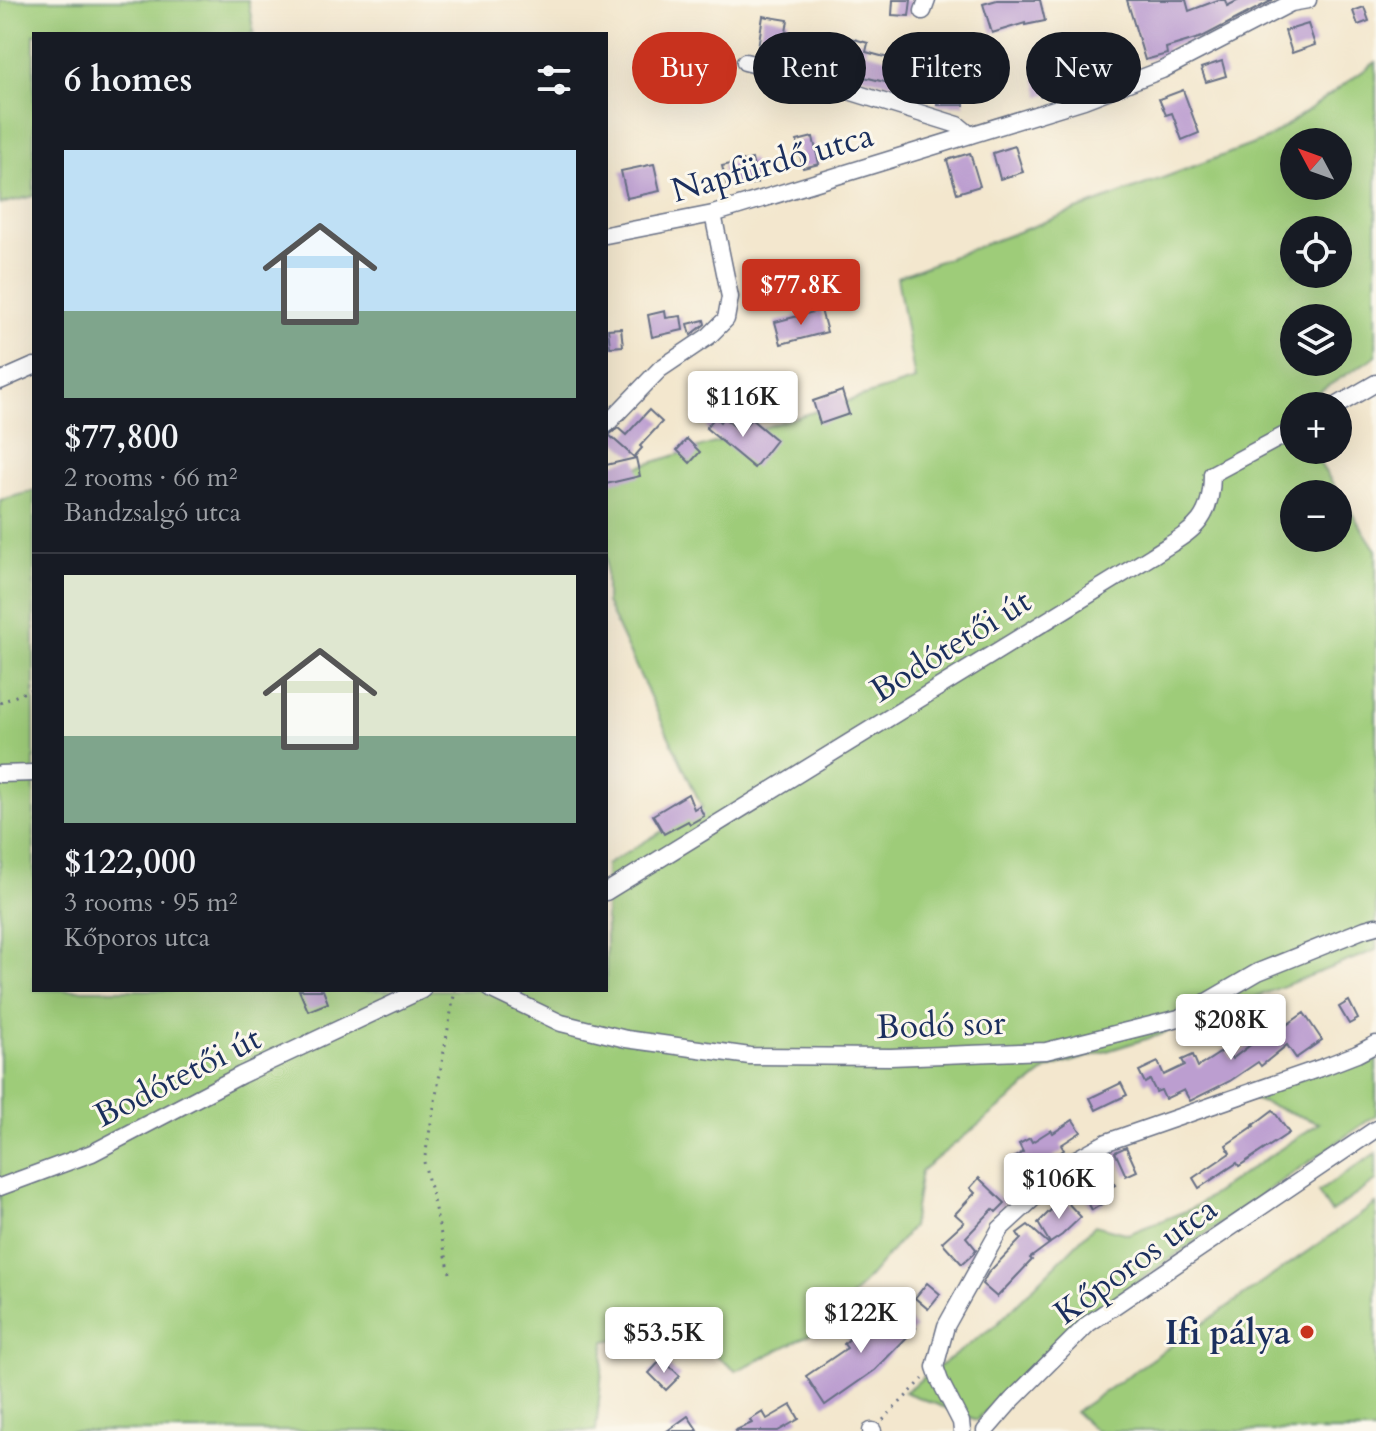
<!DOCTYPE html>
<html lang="en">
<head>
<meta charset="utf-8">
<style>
  :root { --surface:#171b24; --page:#20242c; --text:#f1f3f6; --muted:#9ea1a6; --line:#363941; --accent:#c8321e }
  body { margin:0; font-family:Cardo,serif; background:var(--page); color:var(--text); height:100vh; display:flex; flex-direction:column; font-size:30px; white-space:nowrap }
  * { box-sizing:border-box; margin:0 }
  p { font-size:26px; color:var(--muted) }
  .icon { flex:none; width:44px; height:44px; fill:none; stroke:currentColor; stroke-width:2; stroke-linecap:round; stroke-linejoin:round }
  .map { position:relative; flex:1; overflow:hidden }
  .side { position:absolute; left:32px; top:32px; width:576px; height:960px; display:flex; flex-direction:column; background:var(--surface); border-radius:0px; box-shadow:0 8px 32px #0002 }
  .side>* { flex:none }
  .banner { position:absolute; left:632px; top:32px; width:624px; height:72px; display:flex; gap:16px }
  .needle { width:52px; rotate:311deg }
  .buttons { position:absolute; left:1280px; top:128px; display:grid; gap:16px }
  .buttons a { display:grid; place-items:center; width:72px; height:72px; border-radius:50%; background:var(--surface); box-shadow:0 8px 32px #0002; font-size:40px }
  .price { position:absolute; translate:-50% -68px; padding:0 18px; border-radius:8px; background:#fff; color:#222; font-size:26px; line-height:52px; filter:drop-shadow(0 2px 4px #0008) }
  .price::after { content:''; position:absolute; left:50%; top:48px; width:24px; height:18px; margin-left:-12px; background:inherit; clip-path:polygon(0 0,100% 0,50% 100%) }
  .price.current { background:var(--accent); color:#fff }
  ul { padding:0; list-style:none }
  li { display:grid; align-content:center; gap:16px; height:424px; padding:0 32px }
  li+li { border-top:2px solid var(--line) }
  li span { display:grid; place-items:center; height:248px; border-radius:0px; color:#555 }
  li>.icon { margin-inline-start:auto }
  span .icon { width:144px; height:144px; fill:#fffc; stroke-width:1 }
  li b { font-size:34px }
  h2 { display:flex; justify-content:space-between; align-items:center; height:96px; padding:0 32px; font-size:34px }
  .tag { padding:0 28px; border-radius:36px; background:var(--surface); box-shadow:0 8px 32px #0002; font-size:28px; line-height:72px }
  .tag.current { background:var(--accent); color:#fff }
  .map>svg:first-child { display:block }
</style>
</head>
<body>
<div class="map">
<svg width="1376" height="1431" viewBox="0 0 1376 1431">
  <rect width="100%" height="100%" fill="#fbf7ec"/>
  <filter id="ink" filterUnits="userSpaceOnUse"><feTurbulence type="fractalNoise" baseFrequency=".0125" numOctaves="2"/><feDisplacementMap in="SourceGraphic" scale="16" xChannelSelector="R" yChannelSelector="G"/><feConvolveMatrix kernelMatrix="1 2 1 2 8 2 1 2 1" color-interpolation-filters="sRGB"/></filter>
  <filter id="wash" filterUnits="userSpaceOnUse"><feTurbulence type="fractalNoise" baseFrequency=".006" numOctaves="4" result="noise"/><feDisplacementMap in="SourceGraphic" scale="32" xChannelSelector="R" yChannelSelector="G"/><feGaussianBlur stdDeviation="1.8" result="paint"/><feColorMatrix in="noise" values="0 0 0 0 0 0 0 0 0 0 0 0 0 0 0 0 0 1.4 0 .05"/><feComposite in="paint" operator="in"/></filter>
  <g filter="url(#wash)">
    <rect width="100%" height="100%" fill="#f3e7ce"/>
    <!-- green -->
    <g fill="#9ecc79" stroke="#5c7e6c" stroke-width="2" fill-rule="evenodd">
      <polygon points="0,0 248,0 254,34 34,34 34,196 0,204"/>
      <path d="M1376,62V356L1286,412L1294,424V450H1311L1376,550V950L1156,1036L1048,1069L921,1171L912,1227L827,1326L736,1371L680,1328L605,1341L596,1431H0V500L34,491V990H606V865L702,807L606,603V477L915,380L897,277L1267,139ZM1294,142H1338V186H1294ZM1294,230H1338V274H1294ZM1294,318H1338V362H1294ZM1294,494H1338V538H1294Z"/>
      <polygon points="1376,1049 1376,1115 1067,1331 977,1420 904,1392 996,1325 1095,1225 1128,1234 1191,1209 1319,1123 1250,1098"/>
      <polygon points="1376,1153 1376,1181 1331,1212 1318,1192"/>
      <polygon points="1376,1204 1376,1431 1096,1431 1075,1412"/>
    </g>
    <g id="blocks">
      <!-- building -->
      <g fill="#bc9ed0">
        <polygon points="893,0 911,0 909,16 892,15"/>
        <polygon points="997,0 1040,0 1045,21 1025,25 1025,23 992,33 983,4"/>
        <polygon points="1127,0 1186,0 1189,11 1218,0 1225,0 1227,6 1239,0 1273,0 1202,37 1166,48 1167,54 1145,60"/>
        <polygon points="1364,7 1369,21 1358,25 1353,11"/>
        <polygon points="763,16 788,20 783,51 779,51 778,57 757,54"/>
        <polygon points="1308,24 1315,45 1292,53 1285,31"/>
        <polygon points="836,34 868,43 866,52 892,59 889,69 896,71 893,84 827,68"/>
        <polygon points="1086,51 1092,77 1062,85 1064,89 1040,96 1035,77 1068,68 1065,56"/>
        <polygon points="1222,61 1226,76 1206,82 1201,68"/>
        <polygon points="938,76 956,76 955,89 964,89 964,105 937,105"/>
        <polygon points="1183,90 1199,133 1182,140 1172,113 1166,115 1159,99"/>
        <polygon points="813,137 819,164 803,168 797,141"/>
        <polygon points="1015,146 1023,172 1000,179 993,153"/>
        <polygon points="970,153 980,186 957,193 947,160"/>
        <polygon points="752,159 757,183 728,189 722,166"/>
        <polygon points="654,164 660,191 627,198 621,171"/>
        <polygon points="821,310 827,332 781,344 775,322"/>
        <polygon points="665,311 666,318 681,316 683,330 652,337 648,315"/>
        <polygon points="704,320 705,324 691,335 688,324"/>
        <polygon points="621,328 623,346 610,347 608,329"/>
        <polygon points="842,391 849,414 820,424 813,401"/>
        <polygon points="649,410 662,422 640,446 642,448 634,457 609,435 618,428 626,435"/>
        <polygon points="715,417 720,422 723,417 740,431 751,419 776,440 754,468 706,428"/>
        <polygon points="687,439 700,452 690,463 677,450"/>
        <polygon points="636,458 640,476 606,484 606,465"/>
        <polygon points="688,794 694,809 699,806 704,816 690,824 688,821 664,834 653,815"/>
        <polygon points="299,990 323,990 328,1003 308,1011"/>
        <polygon points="1349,1001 1358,1019 1349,1024 1339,1007"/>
        <polygon points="1304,1013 1322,1040 1296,1058 1287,1045 1261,1066 1258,1062 1230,1081 1190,1101 1184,1090 1165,1099 1161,1090 1156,1092 1150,1080 1145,1083 1139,1071 1158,1062 1164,1075 1185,1065 1182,1060 1193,1055 1198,1067 1226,1049 1232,1059 1265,1034 1268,1038"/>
        <polygon points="1121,1083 1127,1095 1096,1110 1090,1098"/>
        <polygon points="1273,1110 1289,1133 1239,1166 1237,1163 1199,1188 1193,1178 1230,1153 1226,1145 1254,1126 1253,1125"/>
        <polygon points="1073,1120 1081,1132 1061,1145 1064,1150 1044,1163 1046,1166 1032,1174 1034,1178 1022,1185 1008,1161 1023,1152 1019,1144 1030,1138 1032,1142 1051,1130 1053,1133"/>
        <polygon points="1126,1147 1137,1171 1126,1176 1115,1152"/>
        <polygon points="1100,1160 1115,1185 1100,1193 1105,1202 1092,1210 1079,1185 1094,1177 1089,1166"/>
        <polygon points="979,1178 1005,1203 996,1212 993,1209 966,1237 976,1249 973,1254 962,1264 942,1242 964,1222 955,1214 975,1193 970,1188"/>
        <polygon points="1063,1198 1081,1217 1062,1235 1050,1243 1038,1223"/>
        <polygon points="1028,1225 1049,1244 1030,1258 1032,1260 997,1297 982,1284 988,1273 1021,1239 1017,1233"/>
        <polygon points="927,1283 940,1294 928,1309 915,1298"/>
        <polygon points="895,1306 916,1328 875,1370 825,1405 806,1376 847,1348 844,1344 876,1313 882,1319"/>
        <polygon points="662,1359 680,1376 666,1390 649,1373"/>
        <polygon points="791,1405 799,1419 778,1431 734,1431 752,1423 750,1420 763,1412 767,1419"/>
        <polygon points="688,1416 698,1431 667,1431"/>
      </g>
    </g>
  </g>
  <g filter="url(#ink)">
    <use href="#blocks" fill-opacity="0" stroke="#676f85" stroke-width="2"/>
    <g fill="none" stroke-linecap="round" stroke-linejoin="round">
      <defs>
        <g id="minor">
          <polyline points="923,11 927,0"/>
          <polyline points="745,62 794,74 958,125 970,135"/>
          <polyline points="606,235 713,214 1084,100 1162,70 1291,3 1308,0"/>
          <polyline points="0,381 34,366"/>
          <polyline points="1336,406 1376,383"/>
          <polyline points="606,425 660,369 709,336 726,319 730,297 713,214"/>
          <polyline points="0,774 34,773"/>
          <path d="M606,892L1152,556C1190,531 1212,525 1212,474L1294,430"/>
          <polyline points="492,990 561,1023 626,1039 750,1056 891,1057 1046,1051 1179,1018 1258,972 1365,929 1376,926"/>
          <polyline points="0,1187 92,1153 241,1075 422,990"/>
          <polyline points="871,1431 873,1431"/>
          <polyline points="962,1431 961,1422 940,1381 935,1367 946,1326 1000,1229 1076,1159 1107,1142 1326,1066 1357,1054 1376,1044"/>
          <polyline points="985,1431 1011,1401 1088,1324 1376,1129"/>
        </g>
      </defs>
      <!-- minor casing -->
      <use href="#minor" stroke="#676f85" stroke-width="19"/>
      <!-- path -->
      <g stroke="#676f85" stroke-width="3" stroke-dasharray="2 6" stroke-linecap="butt">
        <polyline points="0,703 34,688"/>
        <polyline points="450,1273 424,1162 455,990"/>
        <polyline points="883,1420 923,1379"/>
      </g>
      <!-- minor -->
      <use href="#minor" stroke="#fff" stroke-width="16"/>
    </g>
  </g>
  <!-- markers -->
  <circle fill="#c8321e" stroke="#fbf7ec" stroke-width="3" cx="1307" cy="1332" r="8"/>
  <g text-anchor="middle" stroke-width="6" stroke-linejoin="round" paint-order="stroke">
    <!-- street labels -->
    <g font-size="34" fill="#1b2f5e" stroke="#fbf7ec">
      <text transform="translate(772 162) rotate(-16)" y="12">Napfürdő utca</text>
      <text transform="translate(950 645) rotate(-32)" y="12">Bodótetői út</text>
      <text transform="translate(941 1024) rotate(-2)" y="12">Bodó sor</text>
      <text transform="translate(177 1076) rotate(-27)" y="12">Bodótetői út</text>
      <text transform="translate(1135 1260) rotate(-36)" y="12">Kőporos utca</text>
    </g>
    <!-- poi labels -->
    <g font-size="34" font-weight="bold" fill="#1b2f5e" stroke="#fbf7ec" text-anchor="end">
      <text x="1291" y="1344">Ifi pálya</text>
    </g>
  </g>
</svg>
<div class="buttons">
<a><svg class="needle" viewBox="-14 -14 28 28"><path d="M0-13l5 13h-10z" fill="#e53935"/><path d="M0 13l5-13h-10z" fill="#9ea1a6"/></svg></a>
<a><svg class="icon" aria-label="locate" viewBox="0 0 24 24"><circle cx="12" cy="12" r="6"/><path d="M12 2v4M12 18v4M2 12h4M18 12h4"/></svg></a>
<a><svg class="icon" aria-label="layers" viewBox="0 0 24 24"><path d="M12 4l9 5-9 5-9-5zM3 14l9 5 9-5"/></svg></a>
<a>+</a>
<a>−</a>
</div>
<b class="price current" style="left:801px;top:327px">$77.8K</b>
<b class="price" style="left:743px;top:439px">$116K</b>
<b class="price" style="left:1231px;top:1062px">$208K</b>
<b class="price" style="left:1059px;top:1221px">$106K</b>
<b class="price" style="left:861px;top:1355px">$122K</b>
<b class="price" style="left:664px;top:1375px">$53.5K</b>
<div class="banner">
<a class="tag current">Buy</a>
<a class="tag">Rent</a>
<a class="tag">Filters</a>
<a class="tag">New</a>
</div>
<section class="side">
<h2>6 homes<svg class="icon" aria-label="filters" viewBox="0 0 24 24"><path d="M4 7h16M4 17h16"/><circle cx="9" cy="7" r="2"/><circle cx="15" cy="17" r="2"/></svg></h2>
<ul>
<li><span style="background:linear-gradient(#bfe0f5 65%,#7fa58c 0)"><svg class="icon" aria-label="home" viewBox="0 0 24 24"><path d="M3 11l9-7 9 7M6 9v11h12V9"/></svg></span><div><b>$77,800</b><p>2 rooms · 66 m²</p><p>Bandzsalgó utca</p></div></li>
<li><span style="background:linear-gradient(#dfe7d0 65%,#7fa58c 0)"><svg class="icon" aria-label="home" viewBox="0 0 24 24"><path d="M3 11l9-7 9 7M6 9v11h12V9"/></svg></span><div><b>$122,000</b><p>3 rooms · 95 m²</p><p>Kőporos utca</p></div></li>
</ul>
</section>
</div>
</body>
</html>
